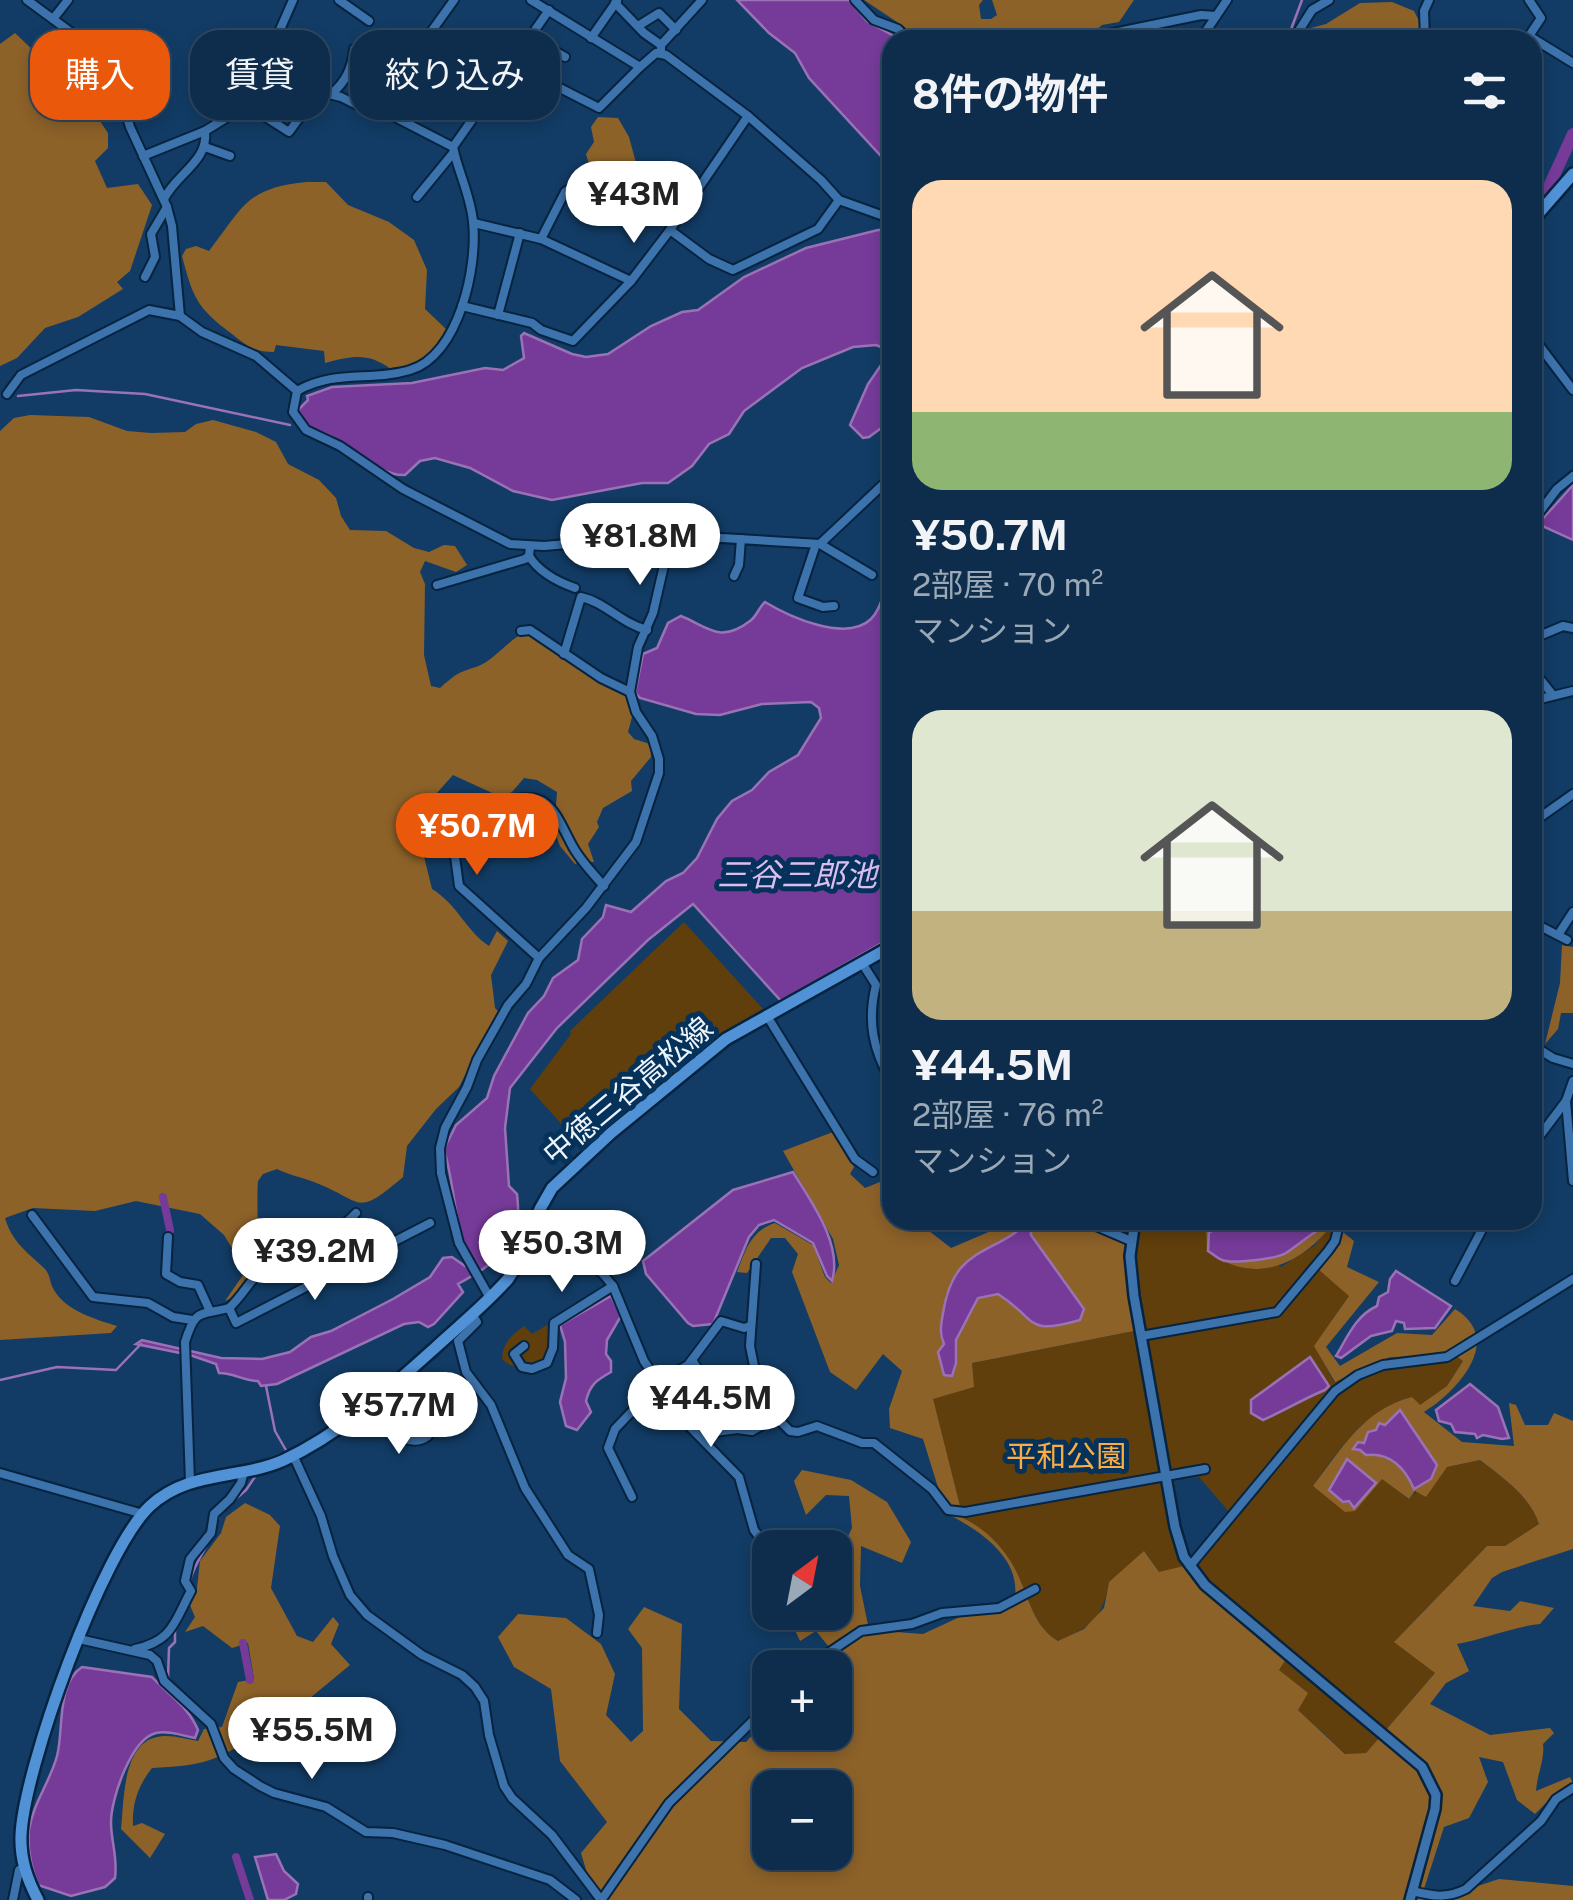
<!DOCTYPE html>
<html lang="ja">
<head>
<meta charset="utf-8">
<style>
  :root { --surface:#0e2d4c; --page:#1c3956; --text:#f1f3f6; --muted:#9ba8b5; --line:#2e4964; --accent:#ea580c }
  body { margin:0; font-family:"Public Sans","Noto Sans JP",sans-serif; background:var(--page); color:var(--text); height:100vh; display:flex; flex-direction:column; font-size:38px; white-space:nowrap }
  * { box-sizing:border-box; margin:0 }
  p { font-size:32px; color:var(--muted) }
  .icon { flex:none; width:55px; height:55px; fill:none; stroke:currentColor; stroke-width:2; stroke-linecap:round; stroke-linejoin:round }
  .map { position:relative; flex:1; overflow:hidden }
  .details { position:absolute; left:882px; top:30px; width:660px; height:1200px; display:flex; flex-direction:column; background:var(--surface); border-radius:30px; box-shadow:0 5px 15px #0003,0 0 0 2px var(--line) }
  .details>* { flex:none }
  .top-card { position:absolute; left:30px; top:30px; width:702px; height:90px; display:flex; gap:20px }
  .needle { width:65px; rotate:32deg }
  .buttons { position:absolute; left:752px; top:1530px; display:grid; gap:20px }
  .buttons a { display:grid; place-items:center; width:100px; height:100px; border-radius:20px; background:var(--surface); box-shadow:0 5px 15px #0003,0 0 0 2px var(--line); font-size:50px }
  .price { position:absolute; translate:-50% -85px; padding:0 22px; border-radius:35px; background:#fff; color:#222; font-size:32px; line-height:65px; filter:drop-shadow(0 2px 5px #0008) }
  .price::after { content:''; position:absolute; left:50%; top:60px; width:30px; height:22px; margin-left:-15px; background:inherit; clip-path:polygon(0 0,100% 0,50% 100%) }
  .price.selected { background:var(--accent); color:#fff }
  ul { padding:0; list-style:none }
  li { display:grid; align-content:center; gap:20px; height:530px; padding:0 30px }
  li span { display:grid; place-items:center; height:310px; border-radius:30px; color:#555 }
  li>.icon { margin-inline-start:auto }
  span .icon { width:180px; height:180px; fill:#fffc; stroke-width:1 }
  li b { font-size:42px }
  h2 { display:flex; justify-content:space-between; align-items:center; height:120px; padding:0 30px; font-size:42px }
  .pill { padding:0 35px; border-radius:30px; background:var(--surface); box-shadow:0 5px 15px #0003,0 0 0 2px var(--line); font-size:35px; line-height:90px }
  .pill.selected { background:var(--accent); color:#fff }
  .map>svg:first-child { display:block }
</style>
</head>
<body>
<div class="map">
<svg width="1573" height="1900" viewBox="0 0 1573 1900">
  <rect width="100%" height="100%" fill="#123c65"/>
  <!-- green -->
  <g fill="#613f0c" fill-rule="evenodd">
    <polygon points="684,922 763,1009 711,1041 584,1149 530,1089 571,1034 570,1031"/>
    <path d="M1140,1220H1239L1206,1225L1281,1267L1314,1246L1328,1229L1340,1237L1349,1296L1315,1346L1334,1382L1390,1357L1436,1356L1449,1351L1463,1361L1447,1386L1419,1406L1412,1397C1367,1408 1339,1449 1313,1486L1355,1511L1382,1478L1408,1499L1447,1467L1480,1460C1503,1478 1530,1496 1539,1524L1505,1546H1487L1395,1641L1435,1673L1366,1753L1346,1754L1298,1710L1278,1670L1287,1657L1159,1572L1145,1552L1109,1582C1102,1619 1093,1625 1059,1641C1035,1628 1031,1606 1021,1582C1011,1555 989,1530 963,1518L932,1399L973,1387L972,1363L1144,1329C1139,1292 1133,1257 1140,1220ZM1199,1477L1230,1513L1193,1559L1184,1545L1174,1480Z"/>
    <path d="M547,1325L552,1333L550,1359C532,1367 517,1374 502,1359C503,1342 511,1336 524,1326L532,1334Z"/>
  </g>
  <!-- forest -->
  <g fill="#8d6229" fill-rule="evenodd">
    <polygon points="864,0 983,0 979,5 981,19 991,19 997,15 992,0 1134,0 1119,22 1102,25 1085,40 915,40 906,28"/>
    <polygon points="1392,2 1414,11 1419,21 1419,40 1299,40 1307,29 1326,24 1360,3"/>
    <polygon points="15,33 39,56 46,51 62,65 108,133 108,148 95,161 107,188 138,184 152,205 130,271 117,282 123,289 78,317 45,328 17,358 0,366 0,44"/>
    <polygon points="598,117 618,118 629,137 646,200 634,207 604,213 596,208 597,190 586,154 594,142 591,127"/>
    <path d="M307,182H326L348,205L389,222L414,240L427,270L425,309L446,329C434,356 420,364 392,370C368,352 353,356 325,363L324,351L276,345L274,352C254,352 247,346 232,334C197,308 193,298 182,256L186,249L196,246L209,251C244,206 246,188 307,182Z"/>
    <path d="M30,415L89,417L127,431L151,433L185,432L196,424L213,420L256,432L276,442L288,464L319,480L336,498L341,516L350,530L386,531L414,548L429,552L444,545L455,546L467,565L456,572L425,561L420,572L425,584L424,655L431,686L440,688C456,674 457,673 476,667C494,661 507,641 525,632L624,692L632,717L628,732L634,739L650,744L651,757L631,781L632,791L603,808L597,822L599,827L588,844L594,862L583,861L575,864L560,846L548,815L556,806L557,792L537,780L524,778L512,792L501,797L453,775L419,813V836L432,889C458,905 466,931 489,946L497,931L508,941L491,975L495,1008L498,1011L459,1087L436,1109L407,1146L403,1177C354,1219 364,1201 314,1182C301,1177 289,1175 277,1169L263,1174L258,1181C255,1217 267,1285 225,1301L243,1275L244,1268L224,1235L200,1214L136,1201L95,1211L33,1208L5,1218C12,1242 27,1252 44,1268C51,1275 49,1282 54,1290C66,1311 95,1319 117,1326L111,1333L0,1340V431L14,418Z"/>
    <polygon points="1562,945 1573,947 1573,1013 1561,1013 1558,1029 1545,1044 1560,983"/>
    <path d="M833,1132L854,1167L850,1174L865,1188L885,1180L892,1193V1220H915L951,1248L1017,1220H1074L1123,1239L1126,1220H1140C1133,1257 1139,1292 1144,1329L972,1363L974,1387L933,1399L963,1518C989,1530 1011,1555 1021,1582C1031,1605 1035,1627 1058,1641L1084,1629L1104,1608L1109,1582L1144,1551L1159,1572L1184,1566L1202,1586L1288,1656L1279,1670L1308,1693L1298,1710L1345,1754L1366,1753L1435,1673L1394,1642L1487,1546H1505L1539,1524C1530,1496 1502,1477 1480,1460L1447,1467L1426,1497L1415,1491L1409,1499L1382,1479L1355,1511L1345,1512L1313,1486C1342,1448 1364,1409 1412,1397L1420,1405L1447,1386L1463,1361L1449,1351L1436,1356L1390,1357L1335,1382L1314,1346L1349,1296L1318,1269L1339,1237L1328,1230C1295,1268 1251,1284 1207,1251L1206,1225L1239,1220H1312L1317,1223L1328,1220L1354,1241L1347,1267L1379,1282L1326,1347L1340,1366L1397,1333L1432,1335L1455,1309C1505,1339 1458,1391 1424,1412L1462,1442L1514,1446L1509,1403L1516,1405L1525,1425H1548L1554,1413L1573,1421V1549L1502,1572L1492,1578L1473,1606L1510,1611L1520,1601L1554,1608L1540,1624C1512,1627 1485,1639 1457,1644L1469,1671L1446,1683L1430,1704L1490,1735L1550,1728L1554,1733L1543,1744C1545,1759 1537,1775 1536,1791L1570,1777L1573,1783L1556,1793L1535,1814L1517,1800L1503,1762L1479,1757L1488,1782L1469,1818L1444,1827L1423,1892L1444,1897L1499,1879L1573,1886V1900H595L581,1853L607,1822L560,1761L551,1689L514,1667L498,1637L518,1614L566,1618L601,1644L615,1674L606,1715L631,1742L643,1731L642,1648L628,1629L644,1607L682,1624L679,1709L711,1741L746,1742L770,1715V1732H835V1668L811,1667L829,1647L816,1631L800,1641L795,1630L808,1613L835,1612V1564L852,1528L849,1496L826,1495L806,1515L794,1481L802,1470L851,1480L887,1502L911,1542L902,1563L861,1546L860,1586L869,1630L923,1634L977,1609L1014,1602C1024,1559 979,1530 946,1513L923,1439L890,1428L889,1409L902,1371L883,1354L856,1390L830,1372L792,1272L798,1254L785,1238H771L747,1273L737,1272C746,1249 751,1231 775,1223L813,1245L825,1277L831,1283L839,1265L833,1239L783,1151ZM1029,1221L1031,1234L1084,1308L1009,1301L998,1294L978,1299L956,1340V1363L938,1352L944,1344L940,1335L946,1294ZM770,1788H835V1852H770Z"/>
    <path d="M245,1503L270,1515L280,1526L271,1588L297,1636L313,1642L333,1617L339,1624L331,1644L350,1665L304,1703L300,1716L262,1722C232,1761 199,1766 152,1768C138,1786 132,1803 133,1826L142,1823L165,1834L150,1858L121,1829C124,1803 122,1744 157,1737C170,1734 185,1739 198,1741L204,1729L222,1727L238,1682L254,1679L248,1643L232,1648L203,1626L185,1632L195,1617L189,1603L197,1588L200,1561L221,1533L226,1517Z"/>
  </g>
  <!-- water -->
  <g fill="#763b99" stroke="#9a72b6" stroke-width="2.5">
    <polygon points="737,0 849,0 867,21 901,40 892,40 892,168 809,78 795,53 769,33"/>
    <path d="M878,230H892V420L869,437L863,438L850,425L868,384L888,355L886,349L876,345L853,347L802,368L744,411L729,434L709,444L692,466L668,483H642L552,500L513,491L470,468L435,458L420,461L405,475C373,477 342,430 302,427L297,411L308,400L307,396L332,387L412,383L485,368L503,370L524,358L521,336L524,333L572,354L586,357L608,354L651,326L682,312L698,310L744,277L806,248Z"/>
    <polygon points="1573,485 1573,540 1538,524"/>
    <path d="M892,576V937L781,1001L693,904L648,940L557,1028L510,1088L505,1128L509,1186L517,1194C519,1214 521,1230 504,1244L506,1250C491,1265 476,1274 458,1284L463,1292L434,1324L428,1327L419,1322L404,1324L277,1384L261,1386L258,1381C244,1381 234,1373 219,1373L216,1364L190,1355L136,1344L142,1340L221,1358L262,1359L290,1352L311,1337L331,1331L393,1299L430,1277L443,1258L452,1257L465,1266L472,1263C454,1229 455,1186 444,1149L456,1125L487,1098L494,1076L528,1013L544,996L553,978L578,960L582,939L603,917L606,905L631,912L666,881L683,873L697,858L717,819L732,801L752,790L769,772L798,755L821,718L819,708L811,702L762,704L720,715L696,714L640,698L635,693L643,654L657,648L668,623L681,616C708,627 720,644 750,621C757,616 759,607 765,602C788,616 846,643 871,619C883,607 883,588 892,576Z"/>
    <path d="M793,1172C811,1202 843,1244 832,1281L827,1276L813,1243L774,1220L759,1225L749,1237L713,1324L693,1326L688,1323L646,1274L643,1261L733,1190Z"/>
    <path d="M1031,1220V1235L1084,1309L1080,1320C1024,1336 1039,1320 998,1294L978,1298L956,1340V1363L952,1376L944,1375L938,1352L944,1344C939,1333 941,1325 943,1313C954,1245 990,1258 1031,1220Z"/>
    <path d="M1249,1220H1307L1320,1229C1308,1236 1298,1245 1286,1253C1276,1259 1233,1264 1222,1260C1220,1260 1210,1252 1208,1251L1209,1232Z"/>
    <path d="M1396,1271L1451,1306L1435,1328L1405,1329L1404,1323L1396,1321L1392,1331L1371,1336L1341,1358L1336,1356C1347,1338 1355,1316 1377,1306L1379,1297L1388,1292L1390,1279Z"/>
    <path d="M611,1296L621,1316L607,1340L606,1354L611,1361V1372C597,1380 590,1384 586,1401L591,1412L577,1430L566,1426L560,1402L566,1378L565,1342L560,1325Z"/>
    <path d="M1310,1357L1329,1386L1325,1390C1303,1399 1284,1411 1263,1420L1251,1413V1400Z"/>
    <polygon points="1470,1384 1498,1407 1509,1438 1502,1439 1483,1435 1477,1438 1475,1434 1455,1432 1451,1424 1439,1421 1436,1410"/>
    <path d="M1400,1410L1437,1465L1431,1479L1414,1489C1405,1468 1391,1452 1366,1455L1360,1450L1353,1449L1358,1442L1364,1443L1368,1432L1376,1430L1379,1423L1385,1425Z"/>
    <polygon points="1347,1459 1376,1483 1354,1508 1349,1501 1343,1502 1329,1490"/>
    <path d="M82,1667L152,1677C169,1695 188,1706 198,1730L195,1738C183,1736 169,1730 156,1733C131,1739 111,1799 111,1822C111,1842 118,1858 115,1878L105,1887L71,1896L38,1885C31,1867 27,1850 29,1830C33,1803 50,1782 57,1756C64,1730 56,1684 82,1667Z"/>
    <polygon points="276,1854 284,1871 298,1884 296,1894 284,1900 268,1900 255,1857"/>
  </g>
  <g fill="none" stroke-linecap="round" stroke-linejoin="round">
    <!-- stream -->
    <g stroke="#9a72b6" stroke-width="2.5">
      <polyline points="1287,40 1302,0"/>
      <polyline points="18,396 76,390 145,394 290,425"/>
      <polyline points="0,1380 57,1367 116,1370 141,1344"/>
      <polyline points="266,1460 287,1452 275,1431 266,1386"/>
      <polyline points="224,1509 246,1490 259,1471"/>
      <path d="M189,1583C197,1555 213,1543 219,1515"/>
      <polyline points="168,1678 169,1648 175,1642 175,1629"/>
    </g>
    <!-- canal -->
    <g stroke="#763b99" stroke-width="8">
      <polyline points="163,1197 170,1230"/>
      <polyline points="243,1643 250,1680"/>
      <polyline points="236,1857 250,1900"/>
    </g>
    <!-- river -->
    <polyline stroke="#763b99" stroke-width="12" points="1532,210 1546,193 1573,134"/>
    <defs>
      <g id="minor">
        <polyline points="27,0 95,50 111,66 130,127 167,207 172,226 180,316"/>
        <polyline points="339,0 369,21"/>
        <polyline points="531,0 640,67 656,53 666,55 748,116 821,180 839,200 892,219"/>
        <polyline points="855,0 874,20 898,29 908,40"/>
        <polyline points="1529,0 1541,18 1529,36"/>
        <polyline points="615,3 644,33 661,45"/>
        <polyline points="53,19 68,0"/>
        <polyline points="638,26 659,13 676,30"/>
        <polyline points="1529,36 1573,63"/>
        <polyline points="530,37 565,57"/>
        <polyline points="591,38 617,1"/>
        <polyline points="1100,40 1094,37 1201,15 1216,16"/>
        <polyline points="1200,40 1227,0"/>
        <polyline points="1293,40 1312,10 1329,0"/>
        <polyline points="1425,40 1424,11 1429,0"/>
        <polyline points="661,52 661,45 702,0"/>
        <polyline points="511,63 599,108 640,67"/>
        <polyline points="224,87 249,101"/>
        <path d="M331,94C346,82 352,68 354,49"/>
        <polyline points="247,105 289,132 305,110 313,90 341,97 373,113 389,114 453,147"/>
        <polyline points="373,113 454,0"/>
        <polyline points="205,147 230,156"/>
        <polyline points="143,156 205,131 247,105 293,0"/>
        <polyline points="417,197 454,152"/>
        <path d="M164,199C176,174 209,161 205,131"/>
        <polyline points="474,223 541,239 631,281 670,230 748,116"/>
        <polyline points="670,230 709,259 733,270 818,229 839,200"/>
        <polyline points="541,239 565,192 570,189 593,196"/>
        <polyline points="145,277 155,257 151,234 167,207"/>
        <polyline points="462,306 532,323 541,330 573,341 631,281"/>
        <polyline points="498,315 520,233"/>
        <polyline points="1532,336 1573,390"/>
        <path d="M297,391C336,369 370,382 410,370C459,356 478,266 473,222C471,196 458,172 453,147L549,10"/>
        <polyline points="7,394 21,375 149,310 180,316 202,332 256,356 297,391 293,412 306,430 340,446 403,489 510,544 544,546 671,535 653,613 638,647 630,692 636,712 652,736 659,759 659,773 636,842 586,908 539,958 526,984 508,1005 477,1060 467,1087 445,1128 440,1148 441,1173 459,1243 490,1298"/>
        <polyline points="1532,522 1557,489 1573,476"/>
        <polyline points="671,535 820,544 892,476"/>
        <polyline points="816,544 798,598 823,607 834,606"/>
        <polyline points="820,544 872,575"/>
        <path d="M529,556C539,572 558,582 575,588"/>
        <polyline points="734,576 739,565 741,539"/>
        <polyline points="437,585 525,559 529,556 530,546"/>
        <polyline points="521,631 530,630 601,678 630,692"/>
        <polyline points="1532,639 1563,626 1573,628"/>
        <path d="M564,654L581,597C605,602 622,624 647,630"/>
        <polyline points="1532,669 1552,694"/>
        <polyline points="1532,701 1573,691"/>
        <polyline points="437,799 449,812 459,886 539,958"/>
        <path d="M509,801C550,788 556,816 573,847C581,861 592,873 604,886"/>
        <polyline points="1532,823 1573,794"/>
        <polyline points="1532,922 1567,940"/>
        <polyline points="1558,935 1573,912"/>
        <polyline points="883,951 892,968"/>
        <path d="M862,963L876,985C867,1021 873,1051 892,1082"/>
        <polyline points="767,1016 855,1159 873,1172"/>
        <polyline points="1532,1045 1553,1058 1573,1064"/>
        <polyline points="1573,1081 1566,1101 1573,1181"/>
        <polyline points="1532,1146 1566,1101"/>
        <polyline points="32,1215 93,1297 148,1303 173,1317 192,1320"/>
        <polyline points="1082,1220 1131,1241"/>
        <polyline points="534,1223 602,1273 613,1286 644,1361 685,1422 739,1477 754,1530 770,1551"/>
        <polyline points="168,1237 166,1274 180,1282 198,1285 209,1309"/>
        <polyline points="756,1264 750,1346 755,1371 767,1387 782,1423 790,1431 798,1432 817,1426 862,1443 874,1443 932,1489 948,1510 965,1512 1205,1469"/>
        <polyline points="1455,1281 1487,1220"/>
        <path d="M229,1308C245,1294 254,1271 274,1261C278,1259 284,1259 289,1257C313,1248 339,1231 356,1213"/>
        <polyline points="472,1314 477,1322 458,1341 466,1372 491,1405 525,1488 568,1555 589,1569 599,1615 597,1633"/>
        <polyline points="1141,1336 1277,1312 1328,1251 1335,1241 1340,1220"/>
        <polyline points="524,1346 514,1354 522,1367 532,1369 547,1363 553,1348 554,1323 613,1286"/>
        <polyline points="692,1360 737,1429 752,1431 778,1416"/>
        <path d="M391,1387L403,1438C412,1442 420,1442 428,1436L426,1425"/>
        <polyline points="690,1423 715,1432 737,1429"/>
        <polyline points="293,1455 321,1516 333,1556 350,1595 367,1615 422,1655 462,1675 475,1687 484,1701 489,1735 504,1786 512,1798 552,1835 601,1900"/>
        <polyline points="0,1473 143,1514"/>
        <path d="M190,1482L185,1342C196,1307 200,1316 229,1308L236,1323L430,1223"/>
        <polyline points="632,1497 608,1448 615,1429 660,1382 688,1365 721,1321 744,1328 750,1326"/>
        <polyline points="1190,1566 1335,1391 1358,1375 1383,1365 1447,1357 1573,1279"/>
        <polyline points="79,1639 150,1655 157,1661 164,1681 211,1724 224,1758 234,1769 260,1786 274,1793 326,1807 366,1832 393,1833 445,1845 550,1880 576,1900"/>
        <path d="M135,1649C173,1641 174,1622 191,1591L185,1581L190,1559L211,1533L214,1514L230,1499L241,1483L244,1471"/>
        <polyline points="806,1668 861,1631 912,1624 942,1613 999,1608 1035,1589"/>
        <path d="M1412,1891C1433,1896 1446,1899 1466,1889L1541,1821L1556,1799L1573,1788"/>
        <polyline points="602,1899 669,1803 770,1704"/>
        <polyline points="13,1900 19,1870 24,1868"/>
        <polyline points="368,1900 368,1897"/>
      </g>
      <polyline id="tertiary" points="1135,1220 1130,1256 1134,1296 1175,1527 1184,1557 1205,1585 1422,1767 1436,1795 1435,1809 1410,1900"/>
      <g id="primary">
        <polyline points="1532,221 1573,174"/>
        <path d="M38,1900C27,1879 20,1859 21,1835C24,1768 102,1551 150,1506C189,1470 239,1480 284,1460C342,1433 389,1389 436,1347C460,1325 486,1304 508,1279L519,1262L540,1209L552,1188L611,1133L726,1039L892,946"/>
      </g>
    </defs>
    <!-- minor casing -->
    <use href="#minor" stroke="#06233f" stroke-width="12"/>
    <!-- tertiary casing -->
    <use href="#tertiary" stroke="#06233f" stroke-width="14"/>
    <!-- primary casing -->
    <use href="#primary" stroke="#06233f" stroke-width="16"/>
    <!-- minor -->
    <use href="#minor" stroke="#3d73ac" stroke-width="8"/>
    <!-- tertiary -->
    <use href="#tertiary" stroke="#3d73ac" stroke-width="9"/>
    <!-- primary -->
    <use href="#primary" stroke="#5192d7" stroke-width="11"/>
  </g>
  <g text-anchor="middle" stroke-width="10" stroke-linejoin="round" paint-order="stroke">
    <!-- street labels -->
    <g font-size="30" fill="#edf3fa" stroke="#05325a">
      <text transform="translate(628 1091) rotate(-40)" y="10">中徳三谷高松線</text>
    </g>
    <!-- park labels -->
    <g font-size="30" fill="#faad44" stroke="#05325a">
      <text x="1066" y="1467">平和公園</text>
    </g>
    <!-- water labels -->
    <g font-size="32" font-style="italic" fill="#dbbeef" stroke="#05325a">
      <text x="797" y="886">三谷三郎池</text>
    </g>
  </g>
</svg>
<div class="buttons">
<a><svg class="needle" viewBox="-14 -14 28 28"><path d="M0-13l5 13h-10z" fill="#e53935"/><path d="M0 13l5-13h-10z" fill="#9ba8b5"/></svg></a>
<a>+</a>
<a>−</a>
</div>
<b class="price" style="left:634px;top:246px">¥43M</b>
<b class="price" style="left:640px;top:588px">¥81.8M</b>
<b class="price selected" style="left:477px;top:878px">¥50.7M</b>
<b class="price" style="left:562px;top:1295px">¥50.3M</b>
<b class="price" style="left:315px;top:1303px">¥39.2M</b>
<b class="price" style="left:711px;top:1450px">¥44.5M</b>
<b class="price" style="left:399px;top:1457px">¥57.7M</b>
<b class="price" style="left:312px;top:1782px">¥55.5M</b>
<div class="top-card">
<a class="pill selected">購入</a>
<a class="pill">賃貸</a>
<a class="pill">絞り込み</a>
</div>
<section class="details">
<h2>8件の物件<svg class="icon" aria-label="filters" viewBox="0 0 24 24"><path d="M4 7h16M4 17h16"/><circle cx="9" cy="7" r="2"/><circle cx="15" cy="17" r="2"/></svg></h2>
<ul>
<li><span style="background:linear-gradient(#ffd9b3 75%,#8fb573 0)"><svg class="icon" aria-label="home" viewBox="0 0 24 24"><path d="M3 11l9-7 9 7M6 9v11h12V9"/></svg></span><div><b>¥50.7M</b><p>2部屋 · 70 m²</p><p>マンション</p></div></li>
<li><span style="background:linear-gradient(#dfe7d0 65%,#c2b280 0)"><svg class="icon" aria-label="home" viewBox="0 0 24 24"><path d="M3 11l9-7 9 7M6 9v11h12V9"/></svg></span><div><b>¥44.5M</b><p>2部屋 · 76 m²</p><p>マンション</p></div></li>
</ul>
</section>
</div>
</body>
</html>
